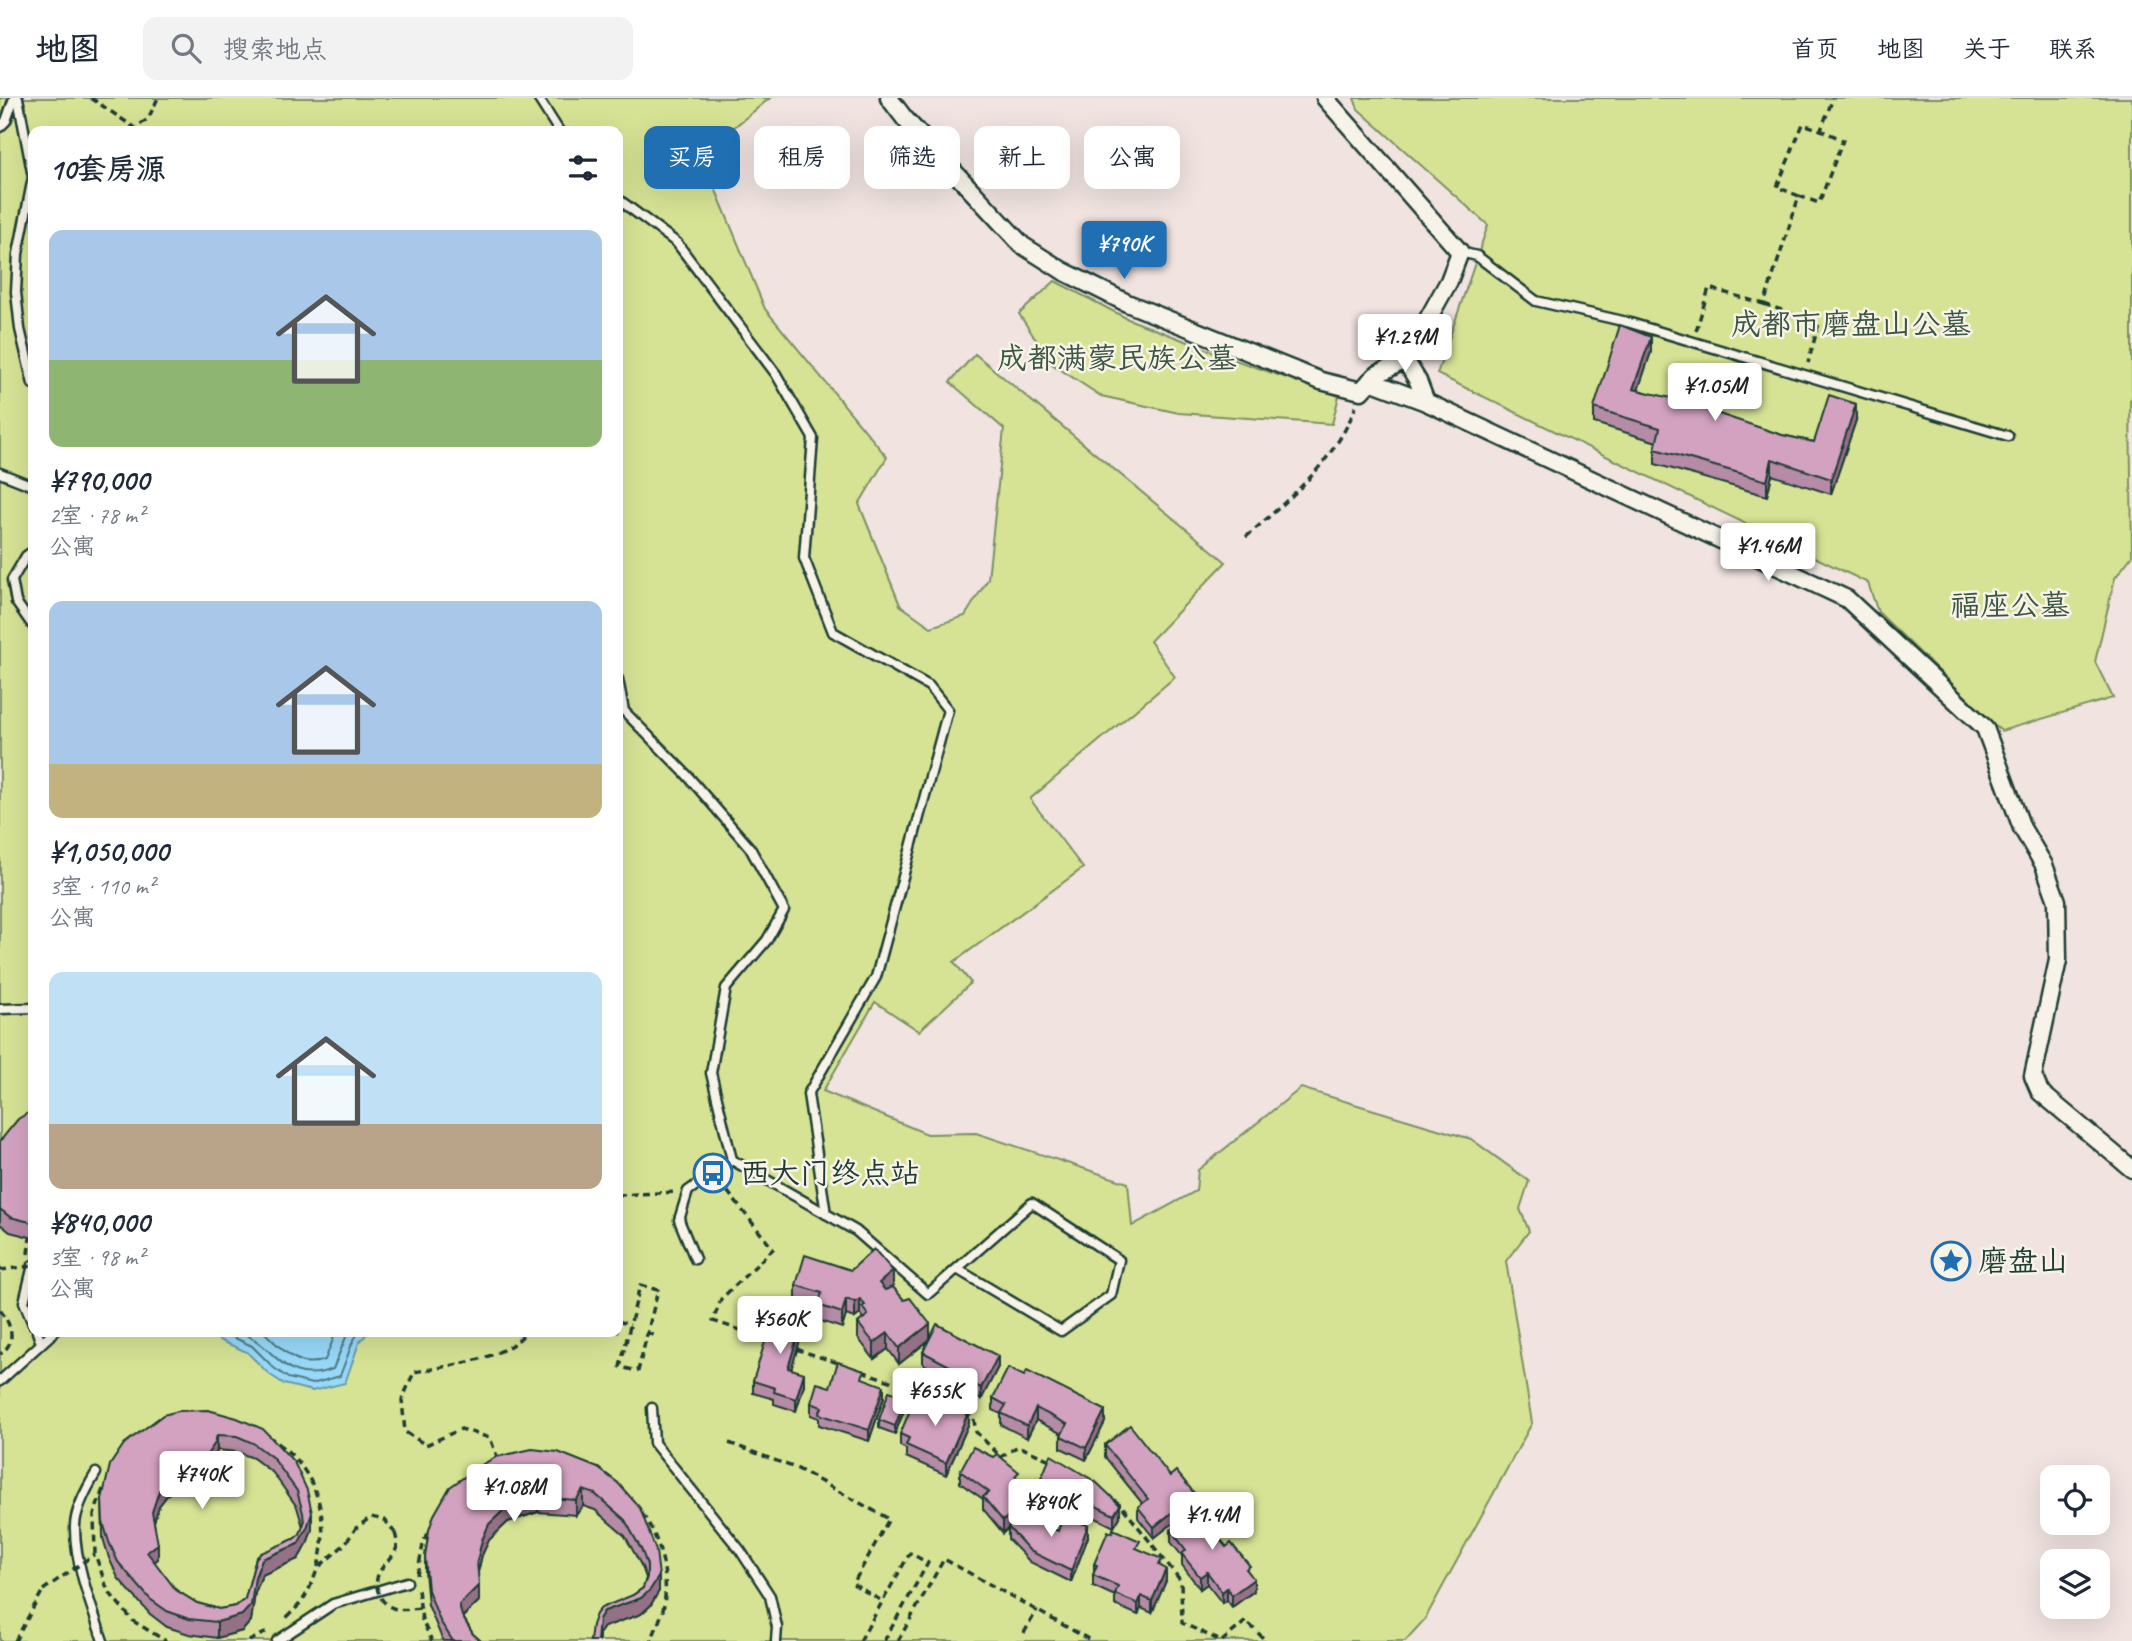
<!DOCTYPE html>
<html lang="zh">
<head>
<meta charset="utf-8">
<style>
  :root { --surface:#fff; --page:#f2f2f3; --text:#1f2937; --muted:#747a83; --line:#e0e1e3; --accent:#1f6fb2 }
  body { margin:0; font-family:Caveat,"LXGW WenKai TC",sans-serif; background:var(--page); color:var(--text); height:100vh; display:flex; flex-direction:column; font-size:26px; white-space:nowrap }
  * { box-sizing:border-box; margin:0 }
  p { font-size:23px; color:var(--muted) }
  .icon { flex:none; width:38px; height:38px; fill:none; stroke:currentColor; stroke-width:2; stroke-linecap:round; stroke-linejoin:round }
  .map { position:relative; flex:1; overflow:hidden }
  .panel { position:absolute; left:28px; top:28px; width:595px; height:1211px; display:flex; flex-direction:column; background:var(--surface); border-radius:14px; box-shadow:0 7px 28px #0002 }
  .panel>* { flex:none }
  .guide { position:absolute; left:644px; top:28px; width:665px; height:63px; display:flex; gap:14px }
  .buttons { position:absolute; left:2040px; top:1367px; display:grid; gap:14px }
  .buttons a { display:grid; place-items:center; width:70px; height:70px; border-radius:14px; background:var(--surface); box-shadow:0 7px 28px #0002; font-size:35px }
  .price { position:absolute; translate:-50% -60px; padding:0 16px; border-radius:7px; background:#fff; color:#222; font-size:23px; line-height:46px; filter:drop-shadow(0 2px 4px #0008) }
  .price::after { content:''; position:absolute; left:50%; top:42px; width:21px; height:16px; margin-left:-10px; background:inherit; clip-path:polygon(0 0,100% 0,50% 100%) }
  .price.selected { background:var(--accent); color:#fff }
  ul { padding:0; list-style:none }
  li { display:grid; align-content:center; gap:14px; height:371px; padding:0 21px }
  li span { display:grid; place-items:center; height:217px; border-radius:14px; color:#555 }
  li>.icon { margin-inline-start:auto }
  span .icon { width:126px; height:126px; fill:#fffc; stroke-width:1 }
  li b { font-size:30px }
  h2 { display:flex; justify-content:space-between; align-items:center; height:84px; padding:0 21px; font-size:30px }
  .tag { padding:0 24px; border-radius:14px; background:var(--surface); box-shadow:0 7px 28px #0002; font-size:24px; line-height:63px }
  .tag.selected { background:var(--accent); color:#fff }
  header { display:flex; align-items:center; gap:42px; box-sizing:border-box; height:98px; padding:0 35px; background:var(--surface); border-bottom:2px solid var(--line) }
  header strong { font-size:33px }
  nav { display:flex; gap:38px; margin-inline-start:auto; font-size:24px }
  .search { width:490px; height:63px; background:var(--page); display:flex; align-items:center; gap:18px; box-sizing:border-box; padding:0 24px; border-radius:14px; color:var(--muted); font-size:26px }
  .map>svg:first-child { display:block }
</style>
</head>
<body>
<header>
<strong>地图</strong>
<div class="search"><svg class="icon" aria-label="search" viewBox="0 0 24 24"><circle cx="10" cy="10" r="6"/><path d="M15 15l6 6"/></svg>搜索地点</div>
<nav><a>首页</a><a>地图</a><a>关于</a><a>联系</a></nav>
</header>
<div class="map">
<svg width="2132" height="1543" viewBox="0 0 2132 1543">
  <rect width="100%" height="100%" fill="#f0e3e0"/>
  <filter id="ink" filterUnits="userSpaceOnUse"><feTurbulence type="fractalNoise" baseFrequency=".0143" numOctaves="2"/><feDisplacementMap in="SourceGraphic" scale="14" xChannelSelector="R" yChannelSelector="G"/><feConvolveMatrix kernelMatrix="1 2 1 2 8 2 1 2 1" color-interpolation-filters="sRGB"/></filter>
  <g filter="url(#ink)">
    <!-- green -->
    <g fill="#d6e395" stroke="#7a9064" stroke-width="2" fill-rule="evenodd">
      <path d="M0,0H770L701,56L765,211L887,359L859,406L900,507L931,529L965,518L988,481L1004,331L950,284L975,256L1226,464L1150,543L1175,579L1030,701L1083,770L954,864L971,885L919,933L875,904L823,993L927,1036L976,1035L1128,1085L1132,1128L1196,1093L1198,1072L1301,990L1471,1041L1529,1083L1520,1111L1529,1133L1506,1163L1532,1325L1425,1521L1405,1543H0ZM33,33H618V1234H33Z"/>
      <polygon points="1354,0 2132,0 2132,300 2130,302 2132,458 2115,480 2095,564 2113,600 2001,633 1878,514 1868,485 1437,276 1488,127 1358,11"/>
      <polygon points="1055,183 1128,221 1235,262 1339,298 1332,326 1179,315 1101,298 1052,266 1019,216"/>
    </g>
    <!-- water -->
    <polygon fill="#98d9fa" stroke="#689bab" stroke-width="2" points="215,1234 368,1234 359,1245 345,1285 312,1293 284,1286 269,1276 247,1254 219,1242"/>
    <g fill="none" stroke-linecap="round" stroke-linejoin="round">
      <!-- shore -->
      <g stroke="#4f7b83" stroke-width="2">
        <polyline points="222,1234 252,1248 274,1270 288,1280 312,1286 340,1278 353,1243 359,1234"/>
        <path d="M241,1234C278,1250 284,1289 333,1271L348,1234"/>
        <path d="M264,1234C282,1251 298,1272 325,1262L336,1234"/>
      </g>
      <defs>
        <g id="service">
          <polyline points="18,0 33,79 18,156 16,194 20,231 33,286"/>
          <polyline points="538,0 559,33"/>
          <polyline points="0,29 6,23 14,0"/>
          <polyline points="618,101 677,145 776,276 813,340 804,460 833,534 929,588 948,612 876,879 808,996 826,1116"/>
          <polyline points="1460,154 1477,158 1536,203 1627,224 2008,338"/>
          <polyline points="0,375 33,388"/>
          <polyline points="33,453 26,458 12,482 16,504 33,528"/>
          <polyline points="618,581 624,613 686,676 750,750 784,812 767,842 726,890 711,975 732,1062 688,1093 679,1122 695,1161"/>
          <polyline points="0,911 33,910"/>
          <polyline points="732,1062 856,1133 928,1196 1032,1105 1119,1162 1111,1197 1061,1233 957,1171"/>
          <polyline points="33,1167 24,1204 33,1226"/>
          <polyline points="37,1234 41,1245"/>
          <polyline points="0,1283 54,1234"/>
          <polyline points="652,1310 654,1345 740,1452 770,1498 777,1529 776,1543"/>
          <path d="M96,1375C87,1390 74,1413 75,1431C75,1466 92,1510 103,1543"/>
          <polyline points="277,1543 333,1506 407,1484"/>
        </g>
        <g id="minor">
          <polyline points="889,0 905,21 1022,147 1063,173 1127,205 1321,283 1361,293 1376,277 1405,262"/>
          <polyline points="1325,0 1460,154 1449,183 1405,262 1418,283 1426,304 1847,501 1985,630 2022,730 2044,767 2057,803 2058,862 2033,978 2040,994 2132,1071"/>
          <polyline points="1370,283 1426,304"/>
        </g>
      </defs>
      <!-- service casing -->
      <use href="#service" stroke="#1f3d34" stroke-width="13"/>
      <!-- minor casing -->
      <use href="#minor" stroke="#1f3d34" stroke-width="21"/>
      <!-- path -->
      <g stroke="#1f3d34" stroke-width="3.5" stroke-dasharray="7 5" stroke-linecap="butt">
        <polyline points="91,0 135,30 148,21 158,0"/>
        <polyline points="1799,98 1819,105 1843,42 1821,32"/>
        <polyline points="1764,206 1819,225 1808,265"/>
        <polyline points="1696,233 1709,190 1764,206 1799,98 1777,89 1803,26 1821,32 1833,0"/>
        <path d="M1246,439C1290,400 1334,365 1356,308"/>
        <polyline points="720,1084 773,1151 721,1201 713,1223 768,1241"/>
        <polyline points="618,1097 676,1094"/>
        <polyline points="28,1156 30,1140"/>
        <polygon points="640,1187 658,1192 638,1273 620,1269"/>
        <path d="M0,1212C11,1226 18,1244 0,1256"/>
        <polyline points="618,1223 630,1227"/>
        <polyline points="647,1235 656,1238"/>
        <polyline points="796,1251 841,1266"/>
        <polyline points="862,1273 940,1301"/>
        <polyline points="966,1313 973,1317 976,1334 1001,1359 1018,1348 1052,1363"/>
        <path d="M268,1338C278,1345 289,1353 297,1363C330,1401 330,1458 304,1500C300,1507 292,1514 286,1520"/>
        <polyline points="729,1345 798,1371 889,1421 853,1486 882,1503"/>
        <path d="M498,1361L490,1340L461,1331L426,1347L405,1334L402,1302L414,1274C448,1268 505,1262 526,1234"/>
        <polyline points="103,1391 94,1417 95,1456 108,1493 133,1523 166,1543"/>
        <polyline points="1114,1402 1121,1407 1181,1483 1182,1525 1221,1543"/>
        <path d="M642,1416C661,1441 670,1480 663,1512C660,1522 655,1533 651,1543"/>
        <polyline points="320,1468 345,1446 356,1430 371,1419 385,1422 395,1435"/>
        <polyline points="417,1477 424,1442 431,1431"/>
        <polyline points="418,1492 422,1522 432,1543"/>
        <polyline points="1024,1535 1037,1512"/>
        <polyline points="15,1543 43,1492"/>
        <polyline points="249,1543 269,1533"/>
        <polyline points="860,1543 910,1455 928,1465 884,1543"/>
        <polyline points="898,1543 944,1461 1092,1543"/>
        <polyline points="1222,1543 1246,1523 1266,1543"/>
      </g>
      <!-- service -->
      <use href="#service" stroke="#f7f3e8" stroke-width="8"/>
      <!-- minor -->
      <use href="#minor" stroke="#f7f3e8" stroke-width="16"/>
      <!-- path-bridge -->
      <g stroke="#1f3d34" stroke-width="3.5" stroke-dasharray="7 5" stroke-linecap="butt">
        <polyline points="0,1172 33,1168"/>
        <path d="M395,1435C402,1457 389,1458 380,1473C372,1485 379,1505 393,1510C401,1513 411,1511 420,1510"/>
        <polyline points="43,1492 95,1456"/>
      </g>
    </g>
    <!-- wall -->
    <g fill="#b58ba5" stroke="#1f3d34" stroke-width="2" fill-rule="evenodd">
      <polygon points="1651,254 1638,292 1782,337 1814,344 1856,322 1831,396 1772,377 1767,398 1655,366 1655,351 1657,344 1594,325 1594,310"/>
      <polygon points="33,1012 33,1139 30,1139 10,1134 0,1126 0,1043"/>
      <polygon points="796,1187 893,1188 892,1189 930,1239 998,1269 981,1302 956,1289 956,1284 923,1266 923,1254 928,1243 899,1266 888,1251 874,1261 858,1240 858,1225 862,1222 862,1219 860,1216 855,1220 846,1217 842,1230 818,1222 818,1209 796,1202"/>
      <polygon points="803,1232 791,1271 804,1287 796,1313 774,1306 774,1301 753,1295 753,1283"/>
      <polygon points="864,1281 884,1299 869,1343 819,1327 819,1320 811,1317 811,1305 830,1289"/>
      <polygon points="993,1300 1105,1324 1086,1362 1061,1350 1061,1338 1062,1336 1036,1322 1027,1340 1001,1327 1001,1316 993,1312"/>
      <polygon points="906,1307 895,1336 879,1330 879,1322"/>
      <polygon points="960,1309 969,1325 946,1377 906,1359 906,1351 900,1348 900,1336"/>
      <path d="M208,1312L294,1364L312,1431L307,1446L298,1461L262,1477L255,1495L251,1523L242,1533L217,1540L189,1536L167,1529L150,1516L118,1480L109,1460L103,1440L102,1401ZM217,1352L237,1354L253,1360L273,1375L297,1409L303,1429L300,1436L294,1441L256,1460L245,1501L236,1508L219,1511L197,1505L176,1492L154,1464L158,1461L154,1424L159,1408L175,1387L204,1377L215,1361Z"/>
      <polygon points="1105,1347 1195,1408 1154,1440 1138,1420 1138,1409 1142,1405 1105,1359"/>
      <polygon points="598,1370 618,1385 659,1493 650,1508 641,1516 604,1529 599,1536 599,1543 590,1543 633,1497 643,1490 646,1480 642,1469 625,1438 595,1412 583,1408 576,1417 538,1414 508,1424 489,1442 482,1457 478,1474 479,1503 463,1519 473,1536 481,1543 443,1543 428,1507 425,1474 425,1459 429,1432"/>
      <polygon points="960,1373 1019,1382 1033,1407 1025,1415 1033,1423 1058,1433 1088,1439 1071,1484 1030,1464 1008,1441 1008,1430 1003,1435 983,1411 983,1401 960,1385"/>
      <polygon points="1041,1381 1120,1419 1114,1429 1041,1393"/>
      <polygon points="1171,1432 1219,1440 1250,1476 1254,1493 1232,1509 1227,1502 1222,1505 1207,1486 1200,1491 1182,1467 1182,1458 1171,1444"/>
      <polygon points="1140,1452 1162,1469 1166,1483 1152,1515 1141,1510 1138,1517 1115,1507 1115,1498 1093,1488 1093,1477 1094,1474 1094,1466"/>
    </g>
    <!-- shaded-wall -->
    <g fill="#947186" stroke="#1f3d34" stroke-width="2">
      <polygon points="1651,239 1651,254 1633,307 1633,291"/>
      <polygon points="1856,306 1856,322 1831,396 1831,381"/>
      <polygon points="1772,361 1772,377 1767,398 1767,383"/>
      <polygon points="893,1173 893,1188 879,1200 879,1185"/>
      <polygon points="846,1201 846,1217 842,1230 842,1215"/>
      <polygon points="860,1201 860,1216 855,1220 855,1204"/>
      <polygon points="803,1220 803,1232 788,1282 788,1270"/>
      <polygon points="930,1226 930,1241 899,1266 899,1250"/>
      <polygon points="888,1235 888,1251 874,1261 874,1245"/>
      <polygon points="998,1258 998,1269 981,1302 981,1290"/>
      <polygon points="804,1275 804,1287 796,1313 796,1301"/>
      <polygon points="884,1288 884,1299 869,1343 869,1332"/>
      <polygon points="906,1299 906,1307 895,1336 895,1328"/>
      <polygon points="1036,1310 1036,1322 1027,1340 1027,1328"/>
      <polygon points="1105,1312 1105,1324 1086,1362 1086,1350"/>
      <polygon points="969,1313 969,1325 946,1377 946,1365"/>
      <polygon points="217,1337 217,1352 215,1361 204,1377 175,1387 159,1408 152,1430 152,1414 159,1393 175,1372"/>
      <polygon points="583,1392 583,1408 576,1417 576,1402"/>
      <polygon points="1033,1396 1033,1407 1003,1435 1003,1423"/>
      <polygon points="1195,1396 1195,1408 1154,1440 1154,1429"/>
      <polygon points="538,1399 538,1414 508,1424 489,1442 482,1457 477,1478 477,1463 482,1442 489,1426 508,1408"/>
      <polygon points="1120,1407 1120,1419 1114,1429 1114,1417"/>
      <polygon points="312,1415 312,1431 307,1446 298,1461 262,1477 255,1495 251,1523 242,1533 217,1540 217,1524 242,1517 262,1461 298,1446"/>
      <polygon points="1088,1427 1088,1439 1071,1484 1071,1473"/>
      <polygon points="1219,1428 1219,1440 1213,1433"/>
      <polygon points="158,1446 158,1461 147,1469 147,1454"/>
      <polygon points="1166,1471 1166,1483 1152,1515 1152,1503"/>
      <polygon points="1207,1474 1207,1486 1200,1491 1200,1479"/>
      <polygon points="659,1478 659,1493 650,1508 641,1516 604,1529 599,1536 599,1543 597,1543 599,1521 604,1513 641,1500"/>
      <polygon points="1254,1481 1254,1493 1232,1509 1232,1497"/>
      <polygon points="479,1487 479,1503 459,1522 459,1507"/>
      <polygon points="1227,1490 1227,1502 1222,1505 1222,1494"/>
      <polygon points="1141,1498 1141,1510 1138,1517 1138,1506"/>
    </g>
    <!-- building -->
    <g fill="#d3a2c0" stroke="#1f3d34" stroke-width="2" fill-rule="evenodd">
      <polygon points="1620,227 1651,239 1633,291 1671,300 1782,337 1814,344 1829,297 1856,306 1831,381 1772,361 1767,383 1655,351 1660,330 1594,310"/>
      <polygon points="33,1012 33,1124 30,1124 10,1119 0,1111 0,1043 18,1021"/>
      <polygon points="874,1151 893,1173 879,1185 885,1192 893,1189 904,1202 910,1200 930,1226 899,1250 888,1235 874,1245 858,1225 868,1217 862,1209 865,1207 860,1201 855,1204 846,1201 842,1215 818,1207 822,1195 796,1187 805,1157 851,1172"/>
      <polygon points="775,1211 803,1220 788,1270 804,1275 796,1301 774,1294 775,1290 753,1283"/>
      <polygon points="937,1226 998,1258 981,1290 956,1278 959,1273 923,1254"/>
      <polygon points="838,1264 864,1273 862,1280 884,1288 869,1332 819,1316 822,1309 811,1305 817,1285 830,1289"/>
      <polygon points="1008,1270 1024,1278 1027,1273 1105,1312 1086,1350 1061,1338 1067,1326 1036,1310 1027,1328 1001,1315 1006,1307 993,1300"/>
      <polygon points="889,1293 906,1299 895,1328 879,1322"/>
      <polygon points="945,1298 960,1304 958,1309 969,1313 946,1365 906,1347 909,1340 900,1336 913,1305 930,1312 936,1299 944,1302"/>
      <path d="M208,1312L237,1320L263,1331L294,1364L307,1392L312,1415L307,1430L298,1446L262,1461L255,1479L251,1507L242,1517L217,1524L189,1521L167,1513L150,1501L118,1464L109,1444L103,1424L102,1401L110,1367L124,1346L163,1317L179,1313ZM217,1337L237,1338L253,1345L273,1360L297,1393L303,1415L304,1425L300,1436L294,1441L261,1455L256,1460L245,1501L236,1508L219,1511L197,1505L176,1492L147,1454L158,1446L152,1414L159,1393L175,1372L204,1361L215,1345Z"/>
      <polygon points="1130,1327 1170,1378 1176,1373 1195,1396 1154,1429 1138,1409 1148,1401 1105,1347"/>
      <polygon points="973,1349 993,1359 997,1356 1019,1374 1015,1378 1033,1396 1003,1423 983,1399 989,1394 960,1373"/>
      <polygon points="532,1351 558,1354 598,1370 618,1385 640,1410 656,1453 659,1478 650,1492 641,1500 604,1513 599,1521 597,1543 590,1543 592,1527 596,1516 601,1510 633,1497 643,1490 647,1479 647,1467 642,1453 625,1422 595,1396 583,1392 576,1402 538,1399 508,1408 489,1426 482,1442 477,1463 479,1487 459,1507 462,1518 473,1536 481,1543 453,1543 440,1523 428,1492 425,1459 429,1432 434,1417 450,1389 483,1366 496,1359"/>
      <polygon points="1051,1357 1096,1384 1120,1407 1114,1417 1041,1381"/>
      <polygon points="1203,1407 1219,1428 1213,1433 1226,1449 1231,1445 1250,1468 1246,1471 1254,1481 1232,1497 1227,1490 1222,1494 1207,1474 1200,1479 1182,1456 1186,1452 1171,1432"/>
      <polygon points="1024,1413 1033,1423 1058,1433 1063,1419 1088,1427 1071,1473 1030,1453 1008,1429"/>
      <polygon points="1113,1431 1140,1443 1136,1450 1162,1461 1159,1467 1166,1471 1152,1503 1141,1498 1138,1506 1115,1496 1118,1488 1093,1477 1097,1467 1094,1466 1108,1433 1112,1435"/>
    </g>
  </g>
  <!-- icons -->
  <defs>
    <symbol id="bus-ring" viewBox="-11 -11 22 22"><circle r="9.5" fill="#f7f3e8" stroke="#1f6fb2" stroke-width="1.5"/><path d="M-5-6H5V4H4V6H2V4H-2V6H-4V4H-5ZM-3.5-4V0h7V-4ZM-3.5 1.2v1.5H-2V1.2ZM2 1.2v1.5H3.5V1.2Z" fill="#1f6fb2"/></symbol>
    <symbol id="sight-ring" viewBox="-11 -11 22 22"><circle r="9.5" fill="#f7f3e8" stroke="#1f6fb2" stroke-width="1.5"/><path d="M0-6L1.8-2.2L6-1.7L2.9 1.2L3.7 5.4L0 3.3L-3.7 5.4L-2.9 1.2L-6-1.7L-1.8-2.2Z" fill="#1f6fb2"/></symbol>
  </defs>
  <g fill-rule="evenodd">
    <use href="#bus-ring" x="691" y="1053" width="44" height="44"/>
    <use href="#sight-ring" x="1929" y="1141" width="44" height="44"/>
  </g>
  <g text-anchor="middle" stroke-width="5" stroke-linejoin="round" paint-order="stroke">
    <!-- park labels -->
    <g font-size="30" fill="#3a5643" stroke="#f7f3e8">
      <text x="1851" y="236">成都市磨盘山公墓</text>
      <text x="1117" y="270">成都满蒙民族公墓</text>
      <text x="2010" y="517">福座公墓</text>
    </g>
    <!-- poi labels -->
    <g font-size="30" fill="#1f3d34" stroke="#f7f3e8" text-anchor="start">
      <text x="740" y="1085">西大门终点站</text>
      <text x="1978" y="1173">磨盘山</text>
    </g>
  </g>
</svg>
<div class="buttons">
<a><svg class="icon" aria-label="locate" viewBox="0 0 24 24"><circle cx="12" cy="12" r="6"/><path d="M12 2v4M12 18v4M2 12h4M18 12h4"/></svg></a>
<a><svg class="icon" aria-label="layers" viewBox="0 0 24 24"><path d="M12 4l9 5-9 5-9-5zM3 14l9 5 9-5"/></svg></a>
</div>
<b class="price selected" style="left:1124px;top:183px">¥790K</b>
<b class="price" style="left:1405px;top:276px">¥1.29M</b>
<b class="price" style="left:1715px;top:325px">¥1.05M</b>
<b class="price" style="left:1768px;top:485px">¥1.46M</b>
<b class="price" style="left:780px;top:1258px">¥560K</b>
<b class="price" style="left:935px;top:1330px">¥655K</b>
<b class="price" style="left:202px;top:1413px">¥740K</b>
<b class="price" style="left:514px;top:1426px">¥1.08M</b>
<b class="price" style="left:1051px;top:1441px">¥840K</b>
<b class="price" style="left:1212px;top:1454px">¥1.4M</b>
<div class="guide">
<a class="tag selected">买房</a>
<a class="tag">租房</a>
<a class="tag">筛选</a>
<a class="tag">新上</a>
<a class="tag">公寓</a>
</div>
<section class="panel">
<h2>10套房源<svg class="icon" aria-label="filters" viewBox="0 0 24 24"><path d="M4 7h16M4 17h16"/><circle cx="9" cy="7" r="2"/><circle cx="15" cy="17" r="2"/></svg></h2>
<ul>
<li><span style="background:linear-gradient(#a9c7e8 60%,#8fb573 0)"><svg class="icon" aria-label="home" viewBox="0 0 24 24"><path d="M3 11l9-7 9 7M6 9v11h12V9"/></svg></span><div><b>¥790,000</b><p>2室 · 78 m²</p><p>公寓</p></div></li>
<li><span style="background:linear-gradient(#a9c7e8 75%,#c2b280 0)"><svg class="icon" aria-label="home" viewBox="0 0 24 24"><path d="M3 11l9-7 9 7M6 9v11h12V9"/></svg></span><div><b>¥1,050,000</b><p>3室 · 110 m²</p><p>公寓</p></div></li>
<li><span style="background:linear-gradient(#bfe0f5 70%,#b9a48a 0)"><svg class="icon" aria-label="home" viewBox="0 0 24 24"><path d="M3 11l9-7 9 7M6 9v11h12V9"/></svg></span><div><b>¥840,000</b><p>3室 · 98 m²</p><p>公寓</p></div></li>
</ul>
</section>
</div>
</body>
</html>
